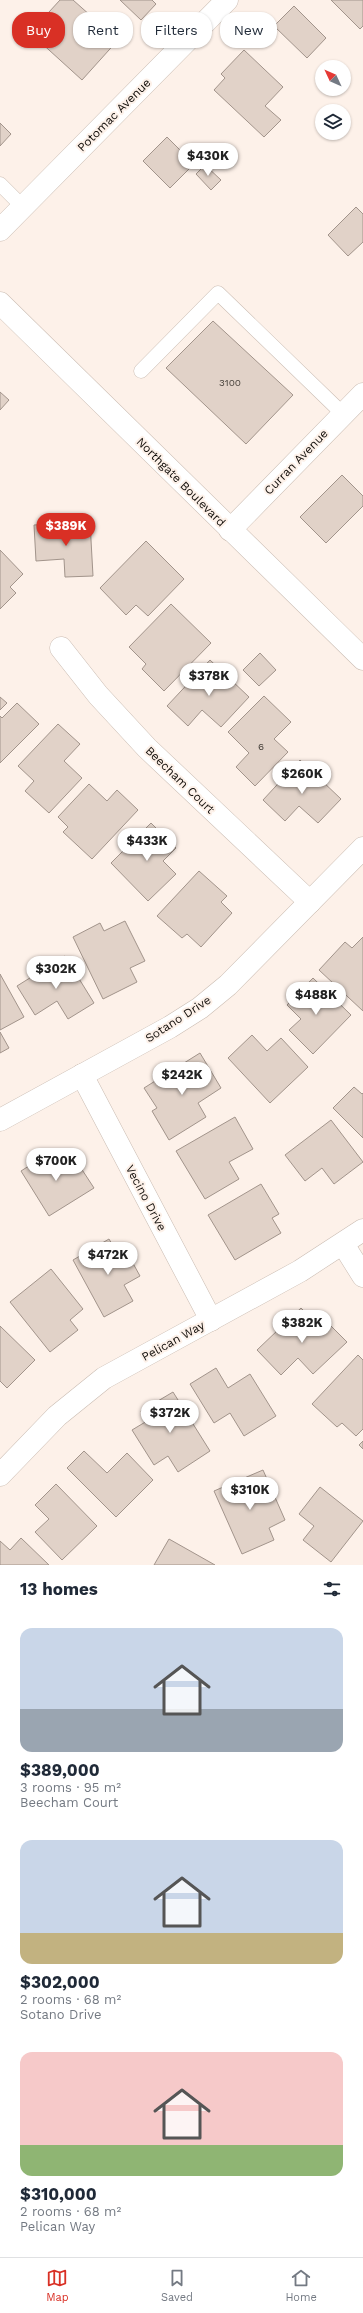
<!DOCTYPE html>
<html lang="en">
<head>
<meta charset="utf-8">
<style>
  :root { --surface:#fff; --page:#f6f6f7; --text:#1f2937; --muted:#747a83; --line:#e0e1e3; --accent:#d93025 }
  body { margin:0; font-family:"Work Sans",sans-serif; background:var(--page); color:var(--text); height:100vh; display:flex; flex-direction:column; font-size:15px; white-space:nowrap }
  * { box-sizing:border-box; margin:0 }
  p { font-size:13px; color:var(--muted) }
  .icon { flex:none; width:22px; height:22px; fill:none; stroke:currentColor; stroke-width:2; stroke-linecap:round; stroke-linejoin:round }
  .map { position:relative; height:1565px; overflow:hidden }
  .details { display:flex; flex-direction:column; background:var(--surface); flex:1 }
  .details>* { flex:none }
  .top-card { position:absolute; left:12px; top:12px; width:339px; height:36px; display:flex; gap:8px }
  .needle { width:26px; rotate:314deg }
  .controls { position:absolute; left:315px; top:60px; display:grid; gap:8px }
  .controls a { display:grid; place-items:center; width:36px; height:36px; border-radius:50%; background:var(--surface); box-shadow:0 1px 3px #0004; font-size:20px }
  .price { position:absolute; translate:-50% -34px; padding:0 9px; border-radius:14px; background:#fff; color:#222; font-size:13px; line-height:26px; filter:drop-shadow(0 1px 2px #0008) }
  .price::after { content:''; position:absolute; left:50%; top:24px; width:12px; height:9px; margin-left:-6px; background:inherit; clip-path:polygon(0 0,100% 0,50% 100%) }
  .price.current { background:var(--accent); color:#fff }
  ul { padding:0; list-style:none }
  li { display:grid; align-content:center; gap:8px; height:212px; padding:0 20px }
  li span { display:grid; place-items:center; height:124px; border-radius:12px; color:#555 }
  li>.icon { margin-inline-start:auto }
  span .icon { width:72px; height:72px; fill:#fffc; stroke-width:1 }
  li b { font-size:17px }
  h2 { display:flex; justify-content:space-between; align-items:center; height:48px; padding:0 20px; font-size:17px }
  .chip { padding:0 14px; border-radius:16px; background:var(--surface); box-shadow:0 1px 3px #0004; font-size:14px; line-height:36px }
  .chip.current { background:var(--accent); color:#fff }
  .dock { display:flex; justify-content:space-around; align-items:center; height:56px; border-top:1px solid var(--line); background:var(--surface); font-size:11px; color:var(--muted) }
  .dock a { display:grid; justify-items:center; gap:2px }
  .dock .current { color:var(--accent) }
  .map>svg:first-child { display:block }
</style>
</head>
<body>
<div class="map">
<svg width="363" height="1565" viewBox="0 0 363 1565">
  <rect width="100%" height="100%" fill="#fdf1e9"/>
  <!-- building -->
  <g fill="#e1d2c8" stroke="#a2948b">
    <polygon points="60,0 73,0 118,40 82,80 38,40 57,19 49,12"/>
    <polygon points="120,0 152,0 156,4 141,20"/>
    <polygon points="331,0 363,0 363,26 360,29"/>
    <polygon points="294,6 326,38 307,58 274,26"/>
    <polygon points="244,50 283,87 265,106 281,120 264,137 214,90 225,78 221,74"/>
    <polygon points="0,123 11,134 0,146"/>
    <polygon points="167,137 194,164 170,188 143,161"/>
    <polygon points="205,165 221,180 211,190 196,174"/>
    <polygon points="356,207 363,214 363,242 348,256 328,235"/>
    <polygon points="213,321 293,395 246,444 166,368"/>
    <polygon points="0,392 9,400 0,410"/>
    <polygon points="342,475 363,496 363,506 326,543 300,517"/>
    <polygon points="90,522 93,576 65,577 64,559 36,561 34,525"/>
    <polygon points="146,541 184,579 148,616 136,605 126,615 100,588"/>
    <polygon points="0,550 23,574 10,587 16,593 0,609"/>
    <polygon points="171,604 211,643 164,691 142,669 146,664 129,647"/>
    <polygon points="260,653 276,670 259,686 243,670"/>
    <polygon points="210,660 249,697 221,727 202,710 188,726 167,706"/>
    <polygon points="264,696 291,722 274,739 288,752 255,786 236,767 249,753 228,732"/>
    <polygon points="0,697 7,703 0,710"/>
    <polygon points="17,703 39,724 0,763 0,716 2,718"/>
    <polygon points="58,724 80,744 64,761 82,778 49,813 25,791 34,781 18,766"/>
    <polygon points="300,760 341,799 318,823 299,806 285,821 263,800"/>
    <polygon points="89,784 107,801 117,790 138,810 92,859 63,832 68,827 58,817"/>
    <polygon points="151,823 176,848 163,861 176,874 148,901 111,863"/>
    <polygon points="199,871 227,896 221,902 232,913 201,947 187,934 182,938 157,916"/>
    <polygon points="125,921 145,961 130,968 137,982 103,999 73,937 100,923 104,931"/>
    <polygon points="363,937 363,1011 319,970 345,942 352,948"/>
    <polygon points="65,956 94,1003 68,1019 57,1001 35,1015 17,986"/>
    <polygon points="0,974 24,1017 0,1030"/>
    <polygon points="313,978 351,1015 313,1054 289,1030 301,1019 287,1005"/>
    <polygon points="0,1032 9,1048 0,1053"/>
    <polygon points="252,1035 267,1051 281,1038 308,1067 270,1103 228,1058"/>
    <polygon points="200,1053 221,1088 198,1103 206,1117 169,1140 152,1111 157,1108 144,1088"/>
    <polygon points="354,1087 362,1094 363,1093 363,1138 333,1108"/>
    <polygon points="235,1117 253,1149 229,1162 239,1179 205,1199 176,1151"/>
    <polygon points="331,1120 363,1162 334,1184 322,1168 305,1181 285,1155"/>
    <polygon points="54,1150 66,1169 77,1162 94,1188 49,1216 21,1171"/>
    <polygon points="261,1184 279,1214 272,1218 281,1233 235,1260 208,1215"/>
    <polygon points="109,1239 116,1251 124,1247 140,1276 124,1285 133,1301 104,1317 73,1260"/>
    <polygon points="51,1269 83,1309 70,1320 78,1330 50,1352 10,1302"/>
    <polygon points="301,1308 322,1329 328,1323 347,1342 313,1374 298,1358 281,1375 257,1350"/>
    <polygon points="0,1326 35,1360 7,1388 0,1381"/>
    <polygon points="358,1355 363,1360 363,1429 356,1436 342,1423 337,1427 312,1404"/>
    <polygon points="216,1368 228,1388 250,1374 276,1416 244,1436 230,1413 214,1423 190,1384"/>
    <polygon points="173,1392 210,1451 178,1472 168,1456 154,1465 132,1430 147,1421 141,1411"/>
    <polygon points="363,1441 363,1449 359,1445"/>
    <polygon points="84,1451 107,1473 127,1453 153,1480 116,1517 67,1468"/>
    <polygon points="263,1470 285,1520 269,1528 274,1540 242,1554 214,1491"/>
    <polygon points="56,1484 97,1526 62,1560 35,1532 49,1519 35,1505"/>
    <polygon points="320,1487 363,1521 331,1562 303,1540 314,1526 299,1514"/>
    <polygon points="21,1538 49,1565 0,1565 0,1541 10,1550"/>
    <polygon points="169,1539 215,1565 154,1565"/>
  </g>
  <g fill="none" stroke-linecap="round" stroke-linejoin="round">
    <defs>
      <g id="lane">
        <polyline points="0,184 23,207"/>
        <polyline points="141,371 218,293 343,414"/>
      </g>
      <g id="street">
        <polyline points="0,230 227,0"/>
        <polyline points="230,530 363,394"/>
        <polyline points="61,648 98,695 147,748 310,902"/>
        <polyline points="82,1075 211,1320"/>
        <polyline points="0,1120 170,1027 200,1008 228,985 363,848"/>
        <polyline points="343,1244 363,1276"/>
        <polyline points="0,1475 57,1416 104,1378 300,1271 363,1230"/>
      </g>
      <polyline id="secondary" points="0,303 363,659"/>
    </defs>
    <!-- lane casing -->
    <use href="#lane" stroke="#cabcb2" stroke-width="15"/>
    <!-- street casing -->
    <use href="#street" stroke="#cabcb2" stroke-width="23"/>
    <!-- secondary casing -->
    <use href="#secondary" stroke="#cabcb2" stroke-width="23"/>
    <!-- lane -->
    <use href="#lane" stroke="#fff" stroke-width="14"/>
    <!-- street -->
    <use href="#street" stroke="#fff" stroke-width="22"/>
    <!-- secondary -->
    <use href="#secondary" stroke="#fff" stroke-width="22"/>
  </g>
  <g text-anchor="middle" stroke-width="4" stroke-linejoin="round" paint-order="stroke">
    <!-- number labels -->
    <g font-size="10" fill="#46403a">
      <text x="230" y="386">3100</text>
      <text x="261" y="750">6</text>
    </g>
    <!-- street labels -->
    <g font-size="12" fill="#130f0b" stroke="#fdf1e9">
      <text transform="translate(114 115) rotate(-45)" y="4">Potomac Avenue</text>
      <text transform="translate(296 462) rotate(-46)" y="4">Curran Avenue</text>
      <text transform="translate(181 482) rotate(45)" y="4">Northgate Boulevard</text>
      <text transform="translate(180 780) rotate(44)" y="4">Beecham Court</text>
      <text transform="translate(178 1019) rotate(-33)" y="4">Sotano Drive</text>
      <text transform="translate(146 1198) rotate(62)" y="4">Vecino Drive</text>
      <text transform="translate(173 1341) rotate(-29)" y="4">Pelican Way</text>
    </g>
  </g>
</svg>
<div class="controls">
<a><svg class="needle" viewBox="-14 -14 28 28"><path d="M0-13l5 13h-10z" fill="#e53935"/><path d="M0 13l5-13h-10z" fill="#747a83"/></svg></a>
<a><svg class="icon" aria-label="layers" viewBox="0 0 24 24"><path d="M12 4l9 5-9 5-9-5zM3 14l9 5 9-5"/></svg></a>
</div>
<b class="price" style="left:208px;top:177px">$430K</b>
<b class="price current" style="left:66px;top:547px">$389K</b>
<b class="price" style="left:209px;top:697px">$378K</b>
<b class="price" style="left:302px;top:795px">$260K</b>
<b class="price" style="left:147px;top:862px">$433K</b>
<b class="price" style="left:56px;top:990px">$302K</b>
<b class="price" style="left:316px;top:1016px">$488K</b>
<b class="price" style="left:182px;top:1096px">$242K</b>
<b class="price" style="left:56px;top:1182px">$700K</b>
<b class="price" style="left:108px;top:1276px">$472K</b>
<b class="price" style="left:302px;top:1344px">$382K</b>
<b class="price" style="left:170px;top:1434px">$372K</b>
<b class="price" style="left:250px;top:1511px">$310K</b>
<div class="top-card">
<a class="chip current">Buy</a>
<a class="chip">Rent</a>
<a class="chip">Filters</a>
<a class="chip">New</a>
</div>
</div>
<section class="details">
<h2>13 homes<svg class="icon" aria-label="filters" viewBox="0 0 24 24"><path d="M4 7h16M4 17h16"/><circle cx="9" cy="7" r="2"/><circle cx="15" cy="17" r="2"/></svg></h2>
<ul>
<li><span style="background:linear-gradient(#c9d6e8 65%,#9aa5b1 0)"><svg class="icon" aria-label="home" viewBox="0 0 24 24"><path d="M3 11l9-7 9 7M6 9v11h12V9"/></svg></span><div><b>$389,000</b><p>3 rooms · 95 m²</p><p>Beecham Court</p></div></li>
<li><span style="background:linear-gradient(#c9d6e8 75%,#c2b280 0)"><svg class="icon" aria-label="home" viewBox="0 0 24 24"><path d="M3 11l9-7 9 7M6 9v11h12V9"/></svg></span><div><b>$302,000</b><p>2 rooms · 68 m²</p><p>Sotano Drive</p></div></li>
<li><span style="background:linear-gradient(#f6c9c9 75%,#8fb573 0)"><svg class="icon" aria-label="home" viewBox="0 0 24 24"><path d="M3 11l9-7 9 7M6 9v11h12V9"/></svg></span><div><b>$310,000</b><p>2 rooms · 68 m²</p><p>Pelican Way</p></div></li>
</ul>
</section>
<nav class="dock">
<a class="current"><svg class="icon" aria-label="map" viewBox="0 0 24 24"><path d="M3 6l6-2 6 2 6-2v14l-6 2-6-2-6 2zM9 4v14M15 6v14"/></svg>Map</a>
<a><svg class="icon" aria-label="saved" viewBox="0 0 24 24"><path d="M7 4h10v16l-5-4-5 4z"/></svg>Saved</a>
<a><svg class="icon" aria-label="home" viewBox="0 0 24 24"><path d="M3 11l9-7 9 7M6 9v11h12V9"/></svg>Home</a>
</nav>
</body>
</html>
